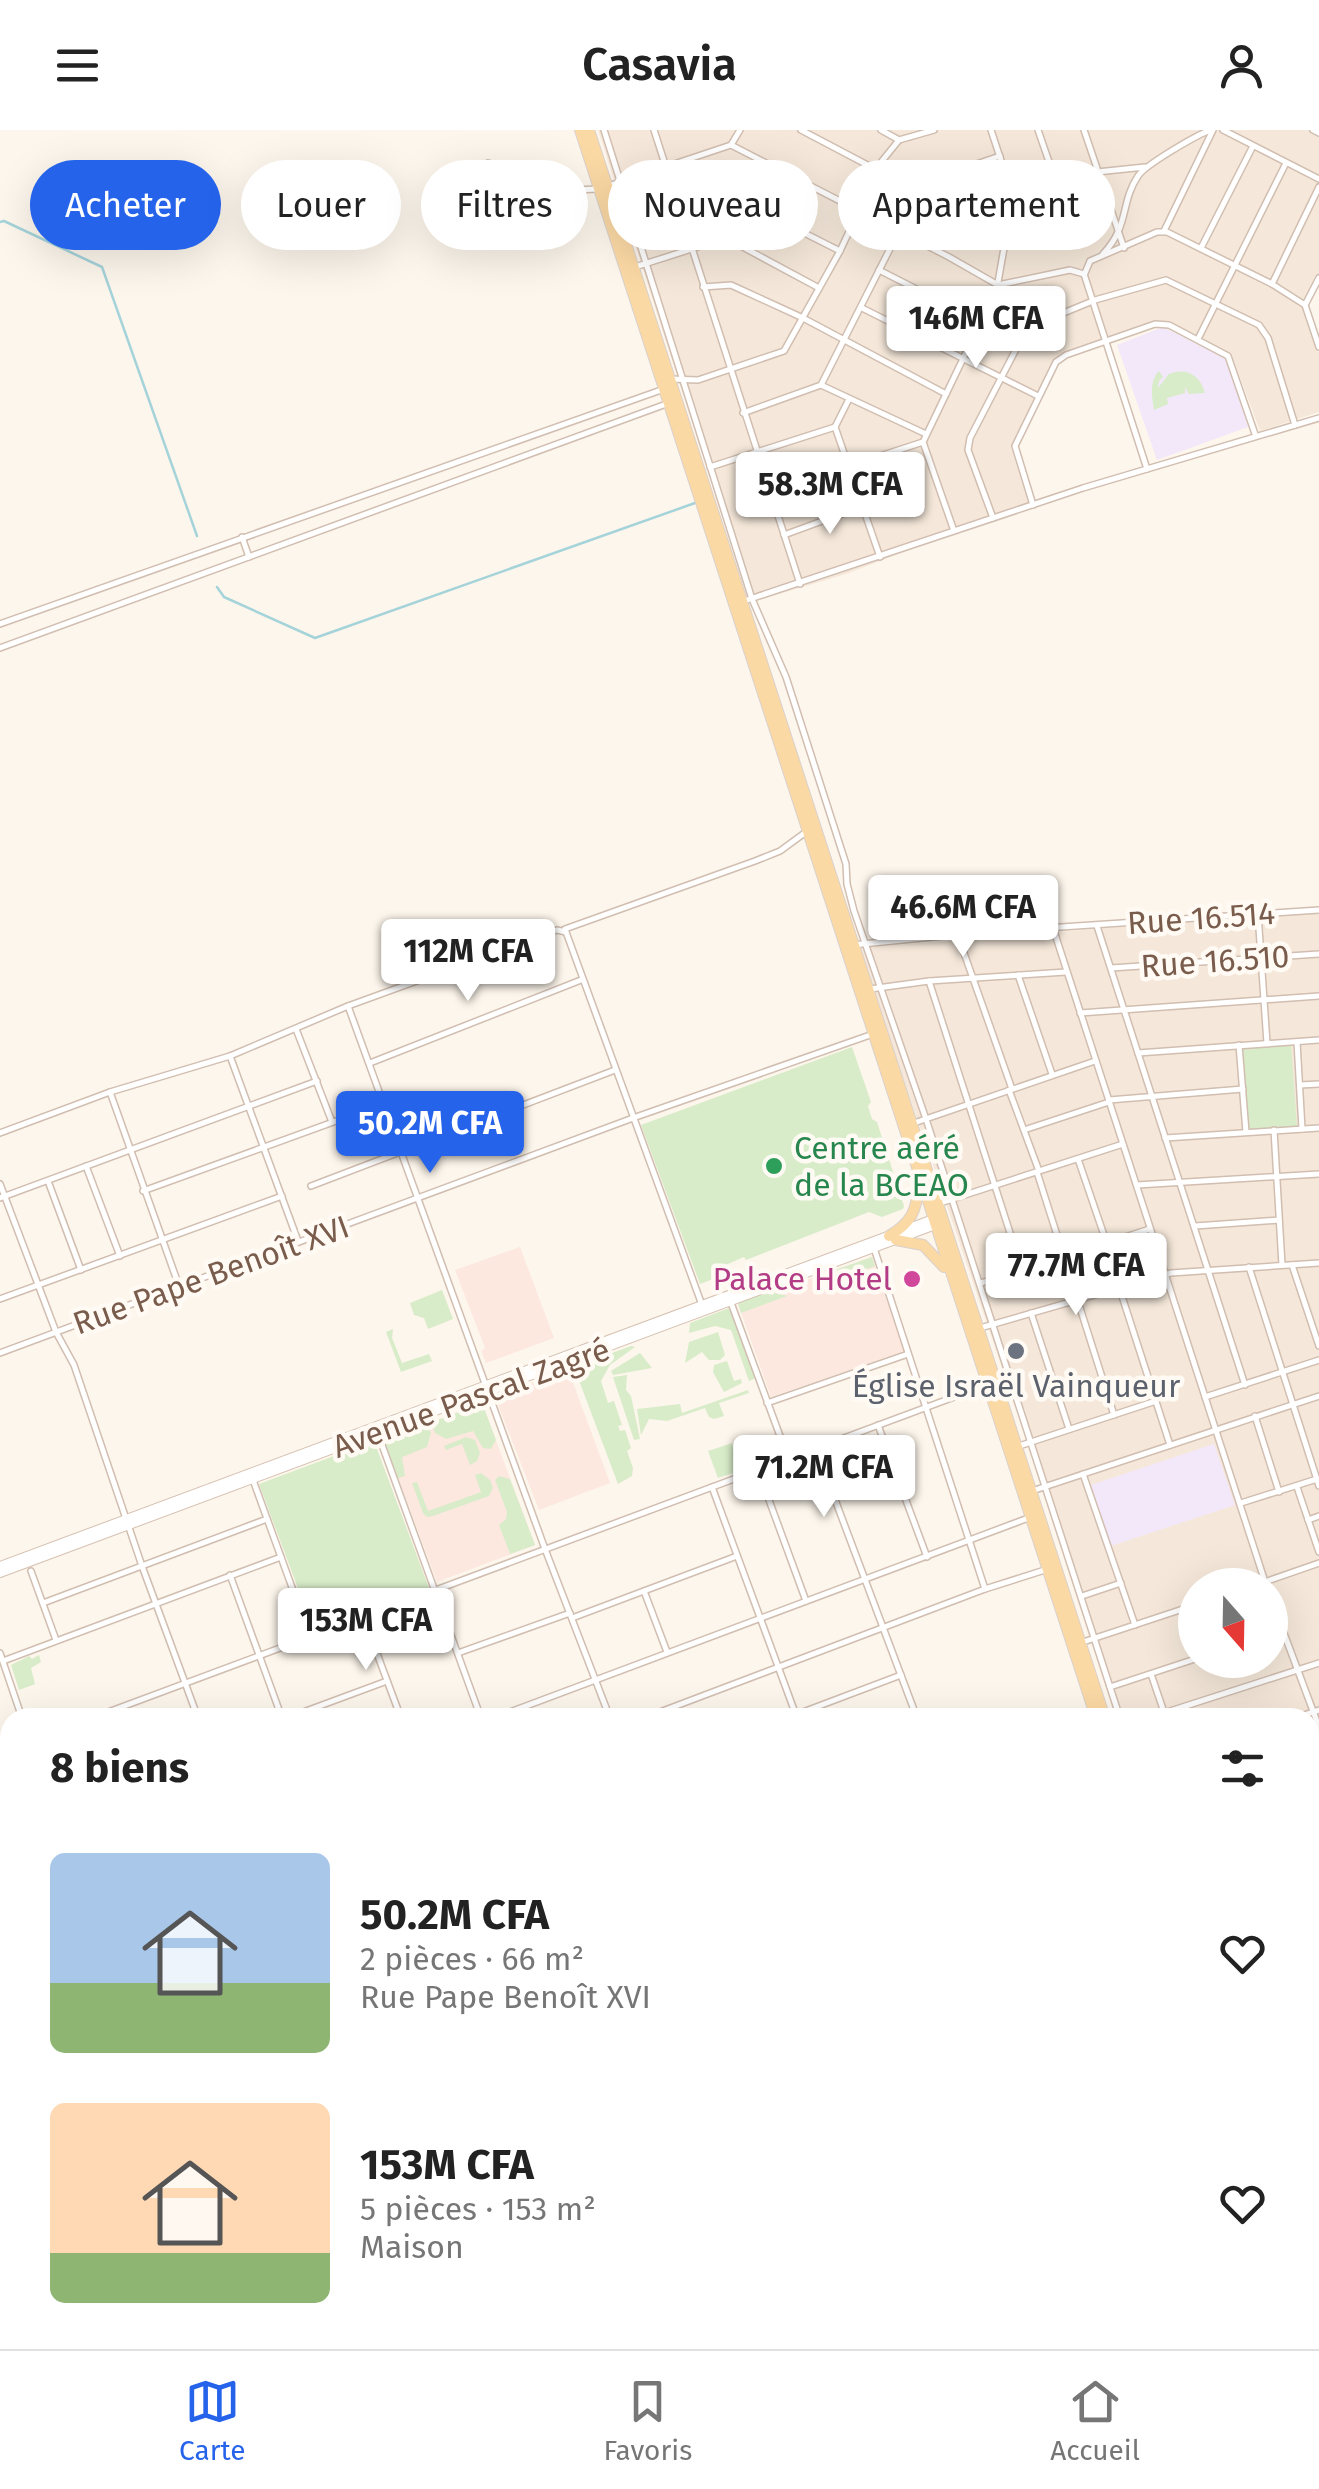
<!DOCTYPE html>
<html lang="fr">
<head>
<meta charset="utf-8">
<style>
  :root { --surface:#fff; --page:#f2f2f2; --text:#222; --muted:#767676; --line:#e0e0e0; --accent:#2563eb }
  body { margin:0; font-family:"Fira Sans",sans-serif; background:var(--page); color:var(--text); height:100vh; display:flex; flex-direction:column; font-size:38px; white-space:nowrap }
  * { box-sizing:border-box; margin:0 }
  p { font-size:32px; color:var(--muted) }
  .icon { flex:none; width:55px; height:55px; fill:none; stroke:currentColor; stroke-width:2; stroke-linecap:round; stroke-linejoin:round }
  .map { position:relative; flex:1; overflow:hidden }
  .side { position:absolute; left:0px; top:1578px; width:1320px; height:642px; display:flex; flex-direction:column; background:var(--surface); border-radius:30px 30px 0 0; box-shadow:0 10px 40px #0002 }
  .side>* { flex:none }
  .top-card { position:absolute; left:30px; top:30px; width:1260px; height:90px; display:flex; gap:20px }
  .needle { width:65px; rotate:160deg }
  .fabs { position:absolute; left:1178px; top:1438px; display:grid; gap:20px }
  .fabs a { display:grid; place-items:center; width:110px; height:110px; border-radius:50%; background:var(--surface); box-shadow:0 10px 40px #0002; font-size:50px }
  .price { position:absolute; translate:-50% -85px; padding:0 22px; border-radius:10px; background:#fff; color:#222; font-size:32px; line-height:65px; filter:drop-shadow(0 2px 5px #0008) }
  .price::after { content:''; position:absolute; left:50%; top:60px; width:30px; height:22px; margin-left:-15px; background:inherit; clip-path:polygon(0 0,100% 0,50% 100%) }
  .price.selected { background:var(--accent); color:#fff }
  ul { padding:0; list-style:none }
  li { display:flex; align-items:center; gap:30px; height:250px; padding:0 50px }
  li span { display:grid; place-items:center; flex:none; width:280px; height:200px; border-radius:15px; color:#555 }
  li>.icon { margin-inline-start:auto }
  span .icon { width:120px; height:120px; fill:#fffc; stroke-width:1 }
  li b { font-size:42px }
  h2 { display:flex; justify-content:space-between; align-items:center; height:120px; padding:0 50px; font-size:42px }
  .chip { padding:0 35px; border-radius:45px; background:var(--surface); box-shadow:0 10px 40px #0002; font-size:35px; line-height:90px }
  .chip.selected { background:var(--accent); color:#fff }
  header { display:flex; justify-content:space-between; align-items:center; height:130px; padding:0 50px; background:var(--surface); font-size:45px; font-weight:600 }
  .menu { display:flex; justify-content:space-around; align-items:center; height:140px; border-top:2px solid var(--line); background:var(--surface); font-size:28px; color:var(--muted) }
  .menu a { display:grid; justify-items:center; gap:5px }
  .menu .selected { color:var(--accent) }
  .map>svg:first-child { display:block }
</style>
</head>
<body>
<header><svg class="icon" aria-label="menu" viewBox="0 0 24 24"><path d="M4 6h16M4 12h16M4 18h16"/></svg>Casavia<svg class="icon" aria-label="person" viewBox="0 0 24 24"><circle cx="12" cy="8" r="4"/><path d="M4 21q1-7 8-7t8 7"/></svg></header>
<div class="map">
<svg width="1319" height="2219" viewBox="0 0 1319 2219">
  <rect width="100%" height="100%" fill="#fdf6ec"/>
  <!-- residential -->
  <g fill="#f5e8da" fill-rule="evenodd">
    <polygon points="598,0 1319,0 1319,144 1303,174 1319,223 1319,282 1260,301 1232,226 1162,191 1059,225 1011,317 1029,374 846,444 756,471 710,348"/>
    <path d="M1319,781V1994L1310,1998V1588L1121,1587L859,818ZM1195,1455H1270V1530H1195Z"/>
    <polygon points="1319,2004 1319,2160 1310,2137 1310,2008"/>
  </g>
  <!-- commercial -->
  <g fill="#fde8e0">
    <polygon points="520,1117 554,1208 486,1233 481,1221 485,1218 455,1140"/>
    <polygon points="872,1127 904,1221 771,1267 738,1174 741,1160 774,1161"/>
    <polygon points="568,1239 610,1353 539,1380 495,1267"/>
    <polygon points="482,1273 535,1415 437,1452 384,1310"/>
  </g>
  <!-- education -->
  <g fill="#f3e8fa">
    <polygon points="1163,197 1226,229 1248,297 1157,330 1117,215"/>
    <polygon points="1214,1314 1235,1375 1111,1416 1091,1355"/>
  </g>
  <!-- green -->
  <g fill="#d8ecc9">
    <path d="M1159,241L1163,247L1159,251L1158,258L1169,244C1187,237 1200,245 1205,263L1189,264L1185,257V263L1167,268L1168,274L1154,280C1152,267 1149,251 1159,241Z"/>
    <polygon points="1291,914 1297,998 1248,1001 1242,917"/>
    <polygon points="852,917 871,972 868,976 872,989 877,992 904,1076 903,1079 882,1087 869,1082 746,1130 744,1127 728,1134 721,1146 700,1154 641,995"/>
    <polygon points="872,1127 875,1136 824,1154 830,1142"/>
    <polygon points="442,1160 453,1189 428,1199 424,1188 414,1185 410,1173"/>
    <polygon points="741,1160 774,1162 787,1166 741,1183 738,1174"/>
    <polygon points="729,1178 756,1248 749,1251 731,1200 715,1196 689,1203 690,1193"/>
    <polygon points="393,1199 392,1208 402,1233 429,1224 432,1231 401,1242 386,1202"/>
    <polygon points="718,1202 725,1225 720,1230 709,1230 702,1222 685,1233 689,1212"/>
    <polygon points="631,1216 635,1217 610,1235 601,1251 608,1273 614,1271 622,1295 618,1296 620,1301 625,1300 631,1318 627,1321 633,1338 632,1346 618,1354 575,1240 579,1235"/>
    <polygon points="640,1223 652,1238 613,1245 611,1241"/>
    <polygon points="727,1231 734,1251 741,1249 742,1253 724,1262 713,1242 714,1235"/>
    <polygon points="627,1245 626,1260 631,1266 640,1309 634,1310 613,1247"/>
    <polygon points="748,1260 749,1263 719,1273 724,1286 714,1289 709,1287 705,1278 667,1291 649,1289 641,1305 637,1279 680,1274 682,1283"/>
    <polygon points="482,1273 496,1310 491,1319 483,1318 473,1301 446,1309 435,1303 433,1297 438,1290"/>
    <polygon points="422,1296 429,1298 431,1303 427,1317 402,1327 405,1346 398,1348 384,1310"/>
    <polygon points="466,1307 475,1310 480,1323 477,1331 470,1335 462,1314 446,1320 444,1316"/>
    <polygon points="374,1311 429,1458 314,1501 259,1354"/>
    <polygon points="732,1313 742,1340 718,1348 708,1321"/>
    <polygon points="481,1343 490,1350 493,1358 489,1366 433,1386 427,1387 423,1383 412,1353 417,1352 428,1381 481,1362 475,1345"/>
    <polygon points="499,1346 510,1349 535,1415 510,1424 499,1395 506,1389 507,1382 495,1350"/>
    <polygon points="39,1525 41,1532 31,1538 35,1554 19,1560 11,1535 29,1526 32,1529"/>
  </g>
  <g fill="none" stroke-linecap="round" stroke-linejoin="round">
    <!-- stream -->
    <g stroke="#a5d3da" stroke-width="2.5">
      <polyline points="0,92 4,91 102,137 197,406"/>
      <polyline points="217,457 224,467 315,508 695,373"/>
    </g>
    <defs>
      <g id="street">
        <polyline points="604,0 752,469 786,547 846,734 847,754 854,781 926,989 1120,1588"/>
        <polyline points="654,0 800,454"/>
        <polyline points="801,0 877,40"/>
        <polyline points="881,0 899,10"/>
        <polyline points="1038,0 1056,52"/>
        <polyline points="1084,0 1124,118"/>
        <polyline points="1223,0 1319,49"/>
        <polyline points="1313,0 1319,3"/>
        <polyline points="731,15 949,127 998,155 1070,140 1084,144 1147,339"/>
        <polyline points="488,33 573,60 598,59"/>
        <polyline points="608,56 731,15 740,0"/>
        <polyline points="678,80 731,66 840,121"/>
        <polyline points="763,82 781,44"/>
        <polyline points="903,93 926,51 1000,26"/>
        <polyline points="1164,101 1213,0"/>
        <polyline points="1201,118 1253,16"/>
        <path d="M1103,124C1130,95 1120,73 1138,46C1145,35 1198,4 1211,0"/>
        <polyline points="635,137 726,108 819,158"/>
        <polyline points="879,140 981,192"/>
        <polyline points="1085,143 1090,131 1157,102 1167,102 1272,154 1305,175 1319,217"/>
        <polyline points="1272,154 1319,57"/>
        <polyline points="703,157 731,155 803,188 946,264"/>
        <polyline points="1305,175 1319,148"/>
        <polyline points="862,178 1038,266"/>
        <polyline points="1198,209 1286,33"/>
        <polyline points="670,249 698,250 784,221 840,121 882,31 899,10 934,0"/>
        <polyline points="821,255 926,304"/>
        <polyline points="849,269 835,297 880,427"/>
        <polyline points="743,283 821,255 903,93 981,78 1097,42 1145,37"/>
        <polyline points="923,312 954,401"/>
        <polyline points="710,337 835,297"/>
        <polyline points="770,362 923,312 997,158 1013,67 991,0"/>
        <polyline points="1033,375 1015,316 1056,232 1066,225 1155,194 1169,195 1228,226 1255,304"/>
        <polyline points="993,388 968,320 970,308 1027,198 1095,170 1166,150 1259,195 1268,208 1295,295"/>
        <polyline points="784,405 863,376"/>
        <polyline points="242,407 249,427"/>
        <polyline points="741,472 1083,358 1319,288"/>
        <polyline points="0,494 664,259"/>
        <polyline points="0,518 669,273"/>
        <polyline points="1258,784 1267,913"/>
        <polyline points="1097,796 1245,1255"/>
        <polyline points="1053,798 1266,1455"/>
        <polyline points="566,802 702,1175"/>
        <polyline points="958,806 1012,959"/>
        <polyline points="852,815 984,802 1319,780"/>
        <polyline points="1111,838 1319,824"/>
        <polyline points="1018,845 1052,944"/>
        <polyline points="929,851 1022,1140"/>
        <polyline points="870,859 929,851 1066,842"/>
        <polyline points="348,876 545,1419 610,1588"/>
        <polyline points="1080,883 1319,866"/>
        <polyline points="296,899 332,992"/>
        <polyline points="1297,912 1302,999"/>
        <polyline points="1239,915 1246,1002"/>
        <polyline points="1138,923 1319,910"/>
        <polyline points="230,926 298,1111"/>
        <polyline points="370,933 581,850"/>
        <polyline points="1300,955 1319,954"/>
        <polyline points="1009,960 1039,1041"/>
        <polyline points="110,962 179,1156"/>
        <polyline points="1109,970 1243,959"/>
        <polyline points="914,993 1095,931"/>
        <polyline points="1024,1000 1109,972"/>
        <polyline points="1274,1000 1282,1135"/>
        <polyline points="0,1003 110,962 230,926 348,876 557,800 566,802 565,799 755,731 780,721 806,702"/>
        <polyline points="1165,1008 1319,998"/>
        <polyline points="1078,1029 1106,1111"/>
        <polyline points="86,1036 120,1126"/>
        <polyline points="1037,1042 1114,1285"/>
        <polyline points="48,1051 81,1140"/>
        <polyline points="0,1054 56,1202 74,1235 142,1436 198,1588"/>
        <polyline points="1137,1055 1319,1044"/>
        <polyline points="311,1056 615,940"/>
        <polyline points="143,1061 383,974"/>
        <polyline points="0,1068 317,951"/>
        <polyline points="940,1073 1123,1014"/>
        <polyline points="1195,1096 1279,1090"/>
        <polyline points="873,1115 985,1459"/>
        <polyline points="1292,1135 1319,1216"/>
        <polyline points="1249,1137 1319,1356"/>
        <polyline points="981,1153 1150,1099"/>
        <polyline points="1119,1157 1170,1315"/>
        <polyline points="0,1169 282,1066"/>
        <polyline points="730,1170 784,1317"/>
        <polyline points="1031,1183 1069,1299"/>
        <polyline points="980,1198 1171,1143 1319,1133"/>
        <polyline points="0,1223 633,988 873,904"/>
        <polyline points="1205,1267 1319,1230"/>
        <polyline points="767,1273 908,1224"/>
        <polyline points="1255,1286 1279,1362"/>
        <polyline points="878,1295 927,1427"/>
        <polyline points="378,1304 481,1588"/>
        <polyline points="1019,1316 1156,1271"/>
        <polyline points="816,1319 917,1588"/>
        <polyline points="758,1340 806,1471"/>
        <polyline points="1083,1344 1135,1495"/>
        <polyline points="253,1350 310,1507"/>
        <polyline points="712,1357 797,1588"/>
        <polyline points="1297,1357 1319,1422"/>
        <polyline points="1032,1361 1319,1266"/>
        <polyline points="1241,1373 1317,1349"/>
        <polyline points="1308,1390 1319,1386"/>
        <polyline points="31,1441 56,1510"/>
        <polyline points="230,1445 282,1588"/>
        <polyline points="1256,1455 1319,1433"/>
        <polyline points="644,1461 667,1522"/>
        <polyline points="1082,1466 1121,1453"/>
        <polyline points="1270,1466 1319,1597"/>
        <polyline points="43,1473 267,1389"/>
        <polyline points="363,1486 401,1588"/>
        <polyline points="572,1488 737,1426"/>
        <polyline points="1083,1512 1195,1475"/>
        <polyline points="0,1523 22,1588"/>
        <polyline points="458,1523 570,1483"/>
        <polyline points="3,1531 281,1427"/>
        <polyline points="1151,1544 1166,1588"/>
        <polyline points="1110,1557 1195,1529"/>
        <polyline points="1164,1583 1319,1533"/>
        <polyline points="92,1588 989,1254"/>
        <polyline points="287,1588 387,1551"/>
        <polyline points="494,1588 1031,1387"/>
        <polyline points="644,1588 985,1459 1048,1439"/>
        <polyline points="787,1588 901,1545"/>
        <polyline points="1295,1588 1319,1580"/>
        <polyline points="0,1622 10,1618"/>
        <polyline points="1310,1626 1319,1623"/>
        <polyline points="1310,1684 1319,1706"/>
        <polyline points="0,1697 10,1693"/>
        <polyline points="1310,1718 1319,1715"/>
        <polyline points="0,1764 10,1792"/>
        <polyline points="1310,1774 1319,1771"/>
        <polyline points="1310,1816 1319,1813"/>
        <polyline points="0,1827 10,1823"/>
        <polyline points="1310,1861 1319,1857"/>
        <polyline points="1310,1951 1319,1948"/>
        <polyline points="0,2000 10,1996"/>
        <polyline points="0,2006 10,2003"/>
        <polyline points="1310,2016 1319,2039"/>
        <polyline points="1310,2052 1319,2049"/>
        <polyline points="1310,2136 1319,2133"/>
        <polyline points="1310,2154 1319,2178"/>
        <polyline points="0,2180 10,2176"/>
        <polyline points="112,2210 115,2219"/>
        <polyline points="165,2210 168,2219"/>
        <polyline points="219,2210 222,2219"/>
        <polyline points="269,2210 272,2219"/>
        <polyline points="431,2210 435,2219"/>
        <polyline points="841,2210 845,2219"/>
        <polyline points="886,2210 889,2219"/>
        <polyline points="929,2210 932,2219"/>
        <polyline points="1039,2210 1042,2219"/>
        <polyline points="1293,2210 1296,2219"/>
        <polyline points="1087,2215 1101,2210"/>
        <polyline points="39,2219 64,2210"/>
        <polyline points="394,2219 419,2210"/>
        <polyline points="531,2219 557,2210"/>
        <polyline points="662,2219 682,2212"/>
        <polyline points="969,2219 994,2210"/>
        <polyline points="1204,2219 1229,2210"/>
      </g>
      <g id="secondary">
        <polyline points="0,1436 936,1088"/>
        <polyline points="0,1443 938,1094"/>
        <polyline points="1310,2004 1319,2000"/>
        <polyline points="737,2219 762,2210"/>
      </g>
      <g id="primary">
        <polyline points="580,0 1096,1588"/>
        <polyline points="589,0 1105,1588"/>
        <path d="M889,1106C911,1093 917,1081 918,1056"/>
        <polyline points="896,1110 923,1115 944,1137"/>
        <polyline points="1310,2189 1319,2214"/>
        <polyline points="1310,2210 1313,2219"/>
      </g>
    </defs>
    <!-- street casing -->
    <use href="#street" stroke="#d1beb0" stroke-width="8"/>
    <!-- secondary casing -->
    <use href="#secondary" stroke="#d6c0b0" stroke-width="10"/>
    <!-- primary casing -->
    <use href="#primary" stroke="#dad1cd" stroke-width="12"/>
    <!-- street -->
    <use href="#street" stroke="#fff" stroke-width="5"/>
    <!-- secondary -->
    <use href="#secondary" stroke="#fff" stroke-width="8"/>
    <!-- primary -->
    <use href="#primary" stroke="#fbd9a5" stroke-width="10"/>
  </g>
  <!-- markers -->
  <circle fill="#2e9e5b" stroke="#fffaf3" stroke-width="4" cx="774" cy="1036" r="10"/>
  <circle fill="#d1479c" stroke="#fffaf3" stroke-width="4" cx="912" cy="1149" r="10"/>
  <circle fill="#6b7280" stroke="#fffaf3" stroke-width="4" cx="1016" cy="1221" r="10"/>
  <g text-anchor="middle" stroke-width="9" stroke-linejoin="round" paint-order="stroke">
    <!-- street labels -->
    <g font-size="32" fill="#7a5c4d" stroke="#fffaf3">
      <text transform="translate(1201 788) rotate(-4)" y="11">Rue 16.514</text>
      <text transform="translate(1215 831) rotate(-4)" y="11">Rue 16.510</text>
      <text transform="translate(211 1145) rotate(-20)" y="11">Rue Pape Benoît XVI</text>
      <text transform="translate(471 1268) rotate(-20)" y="11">Avenue Pascal Zagré</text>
    </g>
    <!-- leisure labels -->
    <g font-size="32" fill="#27864d" stroke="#fffaf3" text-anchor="start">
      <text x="794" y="1029">Centre aéré<tspan x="794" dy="37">de la BCEAO</tspan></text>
    </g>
    <!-- hotel labels -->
    <g font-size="32" fill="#b23c85" stroke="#fffaf3" text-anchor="end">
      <text x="892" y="1160">Palace Hotel</text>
    </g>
    <!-- worship labels -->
    <g font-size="32" fill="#5b616d" stroke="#fffaf3">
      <text x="1016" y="1267">Église Israël Vainqueur</text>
    </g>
  </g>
</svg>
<div class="fabs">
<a><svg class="needle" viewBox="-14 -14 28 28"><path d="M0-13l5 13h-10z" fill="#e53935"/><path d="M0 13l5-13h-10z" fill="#767676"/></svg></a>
</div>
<b class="price" style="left:976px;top:241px">146M CFA</b>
<b class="price" style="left:830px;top:407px">58.3M CFA</b>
<b class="price" style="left:963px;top:830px">46.6M CFA</b>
<b class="price" style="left:468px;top:874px">112M CFA</b>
<b class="price selected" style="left:430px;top:1046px">50.2M CFA</b>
<b class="price" style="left:1076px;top:1188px">77.7M CFA</b>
<b class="price" style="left:824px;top:1390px">71.2M CFA</b>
<b class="price" style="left:366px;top:1543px">153M CFA</b>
<div class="top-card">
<a class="chip selected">Acheter</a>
<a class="chip">Louer</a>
<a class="chip">Filtres</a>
<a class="chip">Nouveau</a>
<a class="chip">Appartement</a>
</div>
<section class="side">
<h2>8 biens<svg class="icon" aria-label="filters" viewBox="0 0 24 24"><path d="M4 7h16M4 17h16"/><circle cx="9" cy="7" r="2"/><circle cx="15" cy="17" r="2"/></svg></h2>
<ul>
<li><span style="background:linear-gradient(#a9c7e8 65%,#8fb573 0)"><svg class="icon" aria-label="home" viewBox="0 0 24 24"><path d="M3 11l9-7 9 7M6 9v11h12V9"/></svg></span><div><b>50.2M CFA</b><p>2 pièces · 66 m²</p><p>Rue Pape Benoît XVI</p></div><svg class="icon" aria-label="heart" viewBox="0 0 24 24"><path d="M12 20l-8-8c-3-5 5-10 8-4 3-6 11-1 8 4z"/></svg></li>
<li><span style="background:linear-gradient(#ffd9b3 75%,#8fb573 0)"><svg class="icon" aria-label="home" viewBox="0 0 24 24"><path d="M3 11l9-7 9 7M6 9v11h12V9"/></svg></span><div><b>153M CFA</b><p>5 pièces · 153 m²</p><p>Maison</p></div><svg class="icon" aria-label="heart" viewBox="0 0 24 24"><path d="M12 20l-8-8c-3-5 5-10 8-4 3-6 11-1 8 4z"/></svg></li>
</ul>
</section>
</div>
<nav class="menu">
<a class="selected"><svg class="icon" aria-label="map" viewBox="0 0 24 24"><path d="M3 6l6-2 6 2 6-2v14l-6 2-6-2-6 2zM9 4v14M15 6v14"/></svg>Carte</a>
<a><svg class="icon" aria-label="saved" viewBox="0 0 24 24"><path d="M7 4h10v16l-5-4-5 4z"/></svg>Favoris</a>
<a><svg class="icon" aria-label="home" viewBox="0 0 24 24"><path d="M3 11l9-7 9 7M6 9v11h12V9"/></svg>Accueil</a>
</nav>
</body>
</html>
